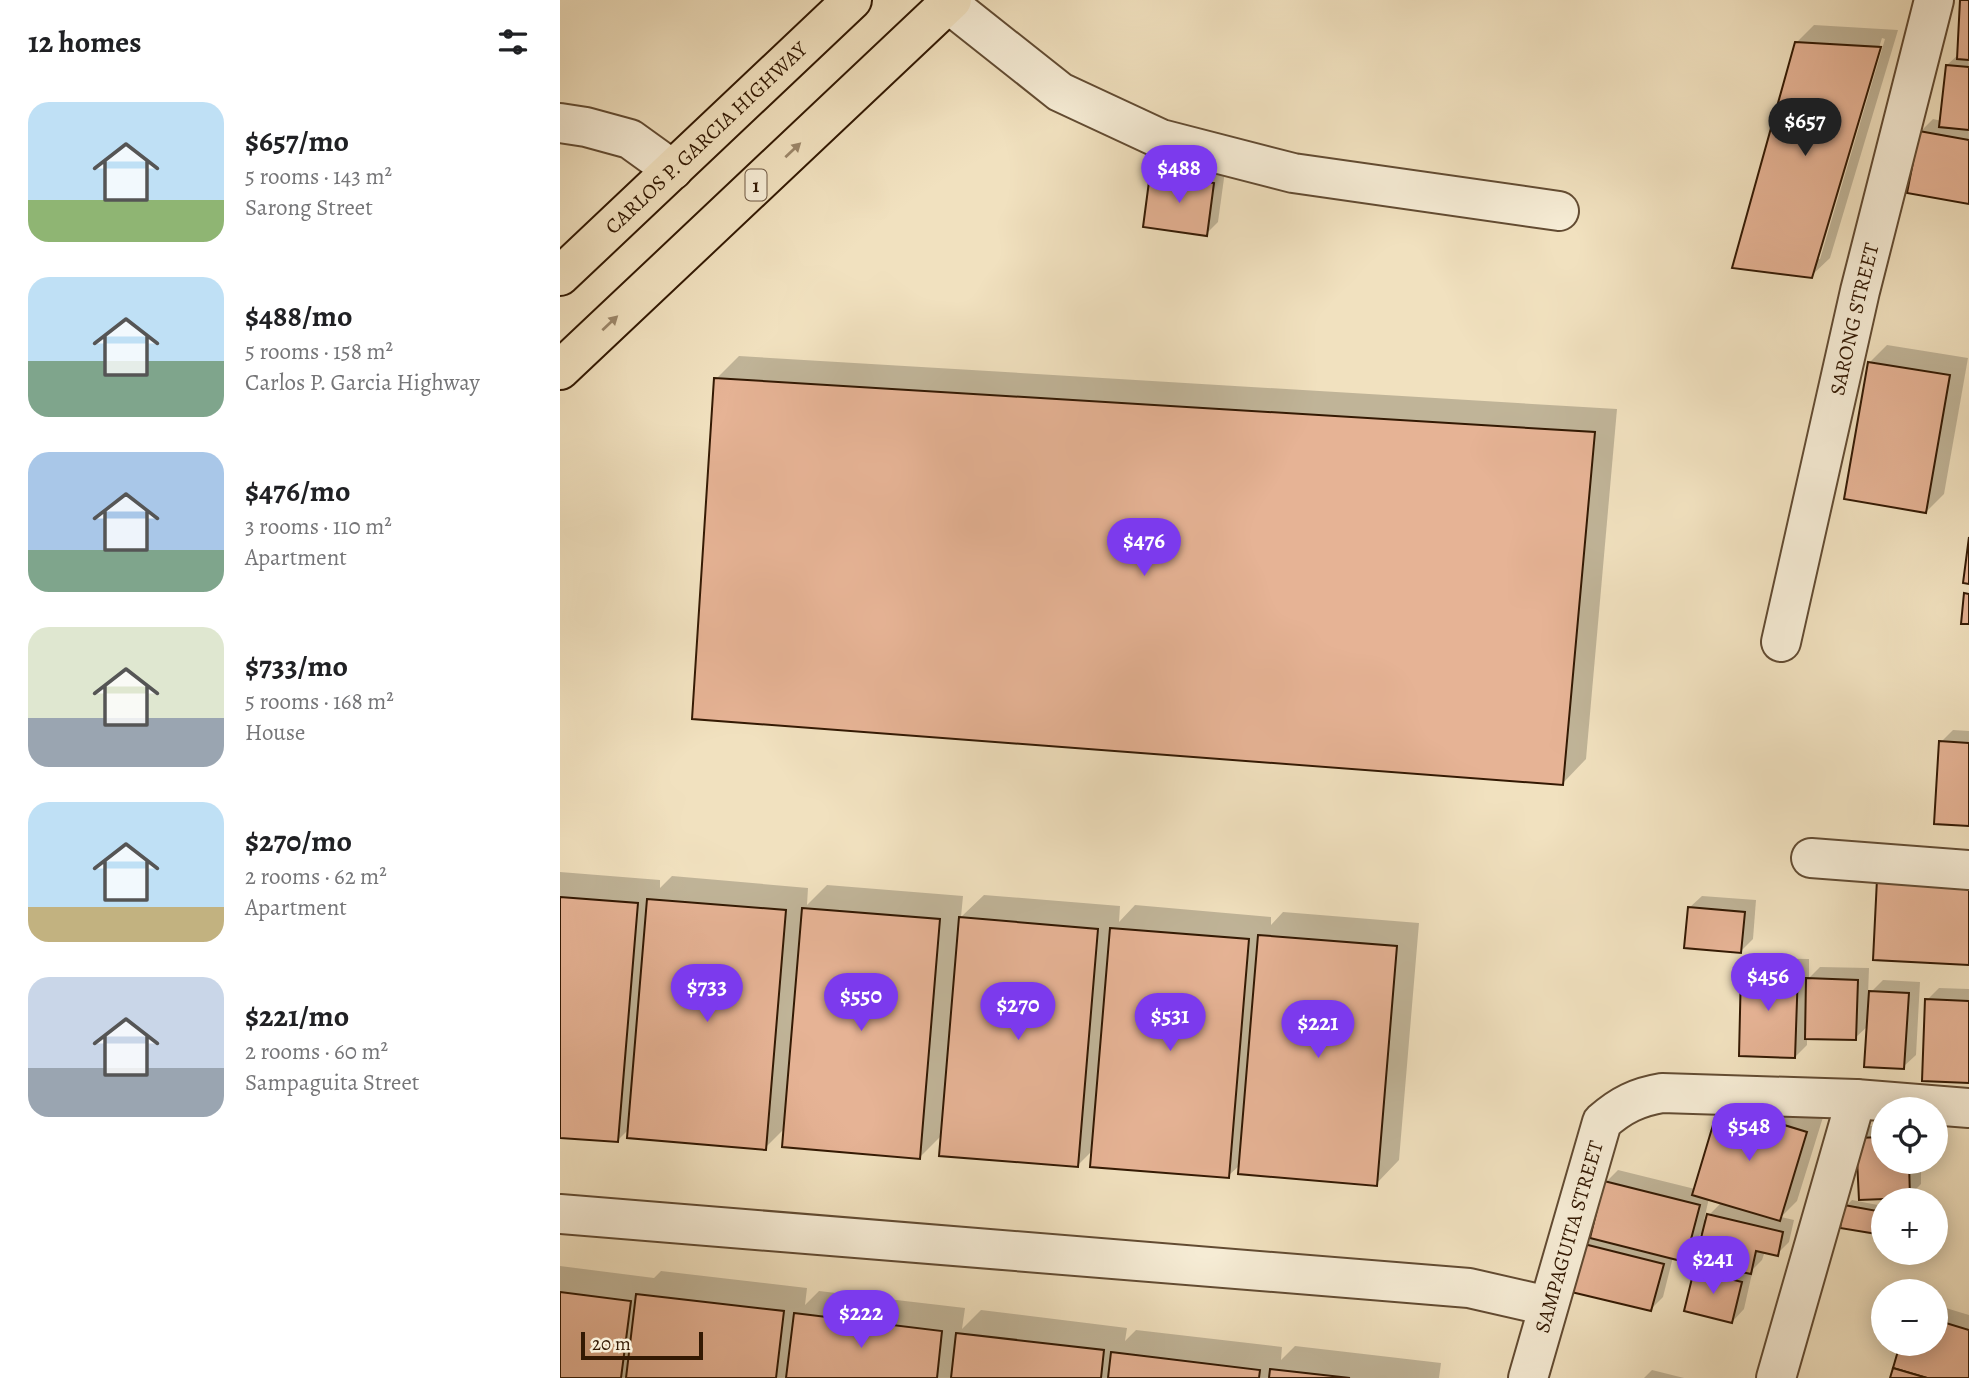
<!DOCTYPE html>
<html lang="en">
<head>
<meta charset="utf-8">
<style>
  :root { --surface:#fff; --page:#f2f2f2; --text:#202124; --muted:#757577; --accent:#7c3aed }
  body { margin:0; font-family:Alegreya,serif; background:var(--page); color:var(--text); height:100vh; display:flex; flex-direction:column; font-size:26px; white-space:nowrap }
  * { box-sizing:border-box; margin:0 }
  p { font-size:23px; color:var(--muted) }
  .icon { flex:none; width:38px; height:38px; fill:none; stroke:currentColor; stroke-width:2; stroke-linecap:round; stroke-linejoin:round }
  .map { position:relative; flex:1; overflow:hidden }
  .panel { display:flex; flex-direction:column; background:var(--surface); width:560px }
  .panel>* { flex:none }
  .controls { position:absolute; left:1311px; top:1097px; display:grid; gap:14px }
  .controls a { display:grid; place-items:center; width:77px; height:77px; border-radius:50%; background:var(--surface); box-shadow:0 4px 18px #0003; font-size:35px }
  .scale { position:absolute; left:21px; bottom:18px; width:122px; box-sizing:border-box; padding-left:7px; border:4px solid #331903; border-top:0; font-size:19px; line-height:24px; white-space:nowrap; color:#331903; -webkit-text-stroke:5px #f6ecd5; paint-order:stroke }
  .price { position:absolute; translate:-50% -60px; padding:0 16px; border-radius:24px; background:var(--accent); color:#fff; font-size:23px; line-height:46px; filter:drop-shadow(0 2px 4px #0008) }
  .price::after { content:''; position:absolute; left:50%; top:42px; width:21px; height:16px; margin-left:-10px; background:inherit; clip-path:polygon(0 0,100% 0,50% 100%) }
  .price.selected { background:#222; color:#fff }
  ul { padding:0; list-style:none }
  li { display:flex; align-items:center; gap:21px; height:175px; padding:0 28px }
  li span { display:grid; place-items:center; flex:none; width:196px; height:140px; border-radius:21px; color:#555 }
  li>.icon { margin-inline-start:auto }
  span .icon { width:84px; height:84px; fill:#fffc; stroke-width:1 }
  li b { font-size:30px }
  h2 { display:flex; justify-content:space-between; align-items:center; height:84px; padding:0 28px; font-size:30px }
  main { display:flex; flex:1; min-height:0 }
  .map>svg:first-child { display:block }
</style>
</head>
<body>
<main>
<section class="panel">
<h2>12 homes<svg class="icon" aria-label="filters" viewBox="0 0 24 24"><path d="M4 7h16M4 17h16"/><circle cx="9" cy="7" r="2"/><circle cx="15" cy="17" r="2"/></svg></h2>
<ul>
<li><span style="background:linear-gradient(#bfe0f5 70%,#8fb573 0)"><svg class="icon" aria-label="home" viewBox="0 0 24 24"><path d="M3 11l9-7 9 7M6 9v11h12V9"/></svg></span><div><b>$657/mo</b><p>5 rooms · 143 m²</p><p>Sarong Street</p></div></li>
<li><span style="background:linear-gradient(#bfe0f5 60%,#7fa58c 0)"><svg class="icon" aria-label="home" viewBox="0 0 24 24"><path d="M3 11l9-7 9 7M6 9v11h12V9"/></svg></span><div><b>$488/mo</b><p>5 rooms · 158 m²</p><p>Carlos P. Garcia Highway</p></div></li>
<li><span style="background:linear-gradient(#a9c7e8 70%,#7fa58c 0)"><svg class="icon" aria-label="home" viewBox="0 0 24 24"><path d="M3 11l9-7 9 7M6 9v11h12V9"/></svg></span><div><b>$476/mo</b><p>3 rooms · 110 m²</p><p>Apartment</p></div></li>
<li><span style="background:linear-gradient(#dfe7d0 65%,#9aa5b1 0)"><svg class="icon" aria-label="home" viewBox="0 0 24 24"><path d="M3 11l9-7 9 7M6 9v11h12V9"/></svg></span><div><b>$733/mo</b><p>5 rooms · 168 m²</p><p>House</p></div></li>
<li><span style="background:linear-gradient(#bfe0f5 75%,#c2b280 0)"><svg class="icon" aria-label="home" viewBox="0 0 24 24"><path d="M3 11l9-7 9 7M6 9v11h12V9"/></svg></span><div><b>$270/mo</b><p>2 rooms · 62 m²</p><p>Apartment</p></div></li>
<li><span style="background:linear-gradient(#c9d6e8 65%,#9aa5b1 0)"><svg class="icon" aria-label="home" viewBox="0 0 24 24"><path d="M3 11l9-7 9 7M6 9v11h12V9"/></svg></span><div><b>$221/mo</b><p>2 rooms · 60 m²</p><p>Sampaguita Street</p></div></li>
</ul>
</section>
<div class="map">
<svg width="1409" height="1378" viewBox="0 0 1409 1378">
  <rect width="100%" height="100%" fill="#f1e1bf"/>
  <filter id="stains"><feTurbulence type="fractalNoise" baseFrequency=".00286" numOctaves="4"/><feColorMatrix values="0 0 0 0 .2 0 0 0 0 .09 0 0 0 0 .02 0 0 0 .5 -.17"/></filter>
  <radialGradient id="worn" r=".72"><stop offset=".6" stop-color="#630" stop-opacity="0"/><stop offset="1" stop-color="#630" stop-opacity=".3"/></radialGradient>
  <!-- shadow -->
  <g fill="#0003" fill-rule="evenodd">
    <polygon points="1402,0 1409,0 1409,203 1361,131 1373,119 1382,121 1387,65 1399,54"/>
    <path d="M1254,25L1338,30L1270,258L1251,276L1236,43ZM1322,38L1325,39L1260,259H1256Z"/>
    <polygon points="604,163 665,171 658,222 646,234 592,175"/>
    <polygon points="1327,345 1408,358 1384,494 1366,512 1309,363"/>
    <polygon points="179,356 1057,409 1026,759 1003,783 156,379"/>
    <polygon points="1393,730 1409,731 1409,824 1381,742"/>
    <polygon points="0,872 100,880 100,888 112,876 248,888 247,905 267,885 403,896 401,917 424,895 560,906 559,922 575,905 711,917 711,925 723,912 859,923 839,1160 816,1184 681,1164 668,1176 534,1149 517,1166 383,1134 360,1157 225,1128 205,1148 70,1128 57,1141 0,1136"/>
    <polygon points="1142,896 1196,900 1193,939 1181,951 1129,908"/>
    <polygon points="1195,958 1249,959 1249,978 1260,967 1309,968 1308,995 1323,980 1360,982 1356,1055 1343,1067 1309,1025 1295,1038 1247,1037 1247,1045 1235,1057 1183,970"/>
    <polygon points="1379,988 1409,989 1409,1081 1367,1000"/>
    <path d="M1161,1106L1264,1114L1237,1201L1221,1217L1234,1220L1229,1242L1217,1254L1205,1251L1202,1260L1193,1269L1184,1309L1172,1322L1136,1271L1145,1263L1143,1235L1140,1234L1137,1248L1124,1260L1113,1257L1103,1297L1091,1309L1021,1244L1033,1232L1046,1182L1058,1170L1135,1189ZM1149,1198L1162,1202L1144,1220Z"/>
    <polygon points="1310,1126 1323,1126 1323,1162 1361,1162 1361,1184 1349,1196 1298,1138"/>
    <polygon points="1292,1200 1323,1206 1323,1233 1286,1206"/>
    <polygon points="0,1266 94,1278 101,1271 247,1288 245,1305 259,1291 405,1308 402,1329 421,1310 567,1328 565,1341 576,1330 722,1347 721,1360 735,1346 881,1363 879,1378 0,1378"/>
    <polygon points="1376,1305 1409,1315 1409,1378 1333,1378 1343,1344 1376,1344"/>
    <polygon points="1092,1370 1124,1378 1084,1378"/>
  </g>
  <!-- building -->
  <g fill="#e6b395" stroke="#331903" stroke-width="2">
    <polygon points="1400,0 1409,0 1409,60 1397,59"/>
    <polygon points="1235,42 1321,47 1252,278 1172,268"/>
    <polygon points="1386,65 1409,67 1409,130 1379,127"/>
    <polygon points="1359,131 1409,140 1409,204 1347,193"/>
    <polygon points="590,174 654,183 647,236 583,227"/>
    <polygon points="1308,362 1390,375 1366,513 1284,499"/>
    <polygon points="154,378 1035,432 1003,785 132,719"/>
    <polygon points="1409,537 1409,584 1403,583"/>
    <polygon points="1404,593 1409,594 1409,624 1401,624"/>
    <polygon points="1379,741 1409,743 1409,826 1374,824"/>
    <polygon points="1317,879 1409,883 1409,965 1313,960"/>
    <polygon points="0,897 78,903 58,1142 0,1138"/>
    <polygon points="87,899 226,910 206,1150 67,1138"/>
    <polygon points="1128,907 1185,912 1181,953 1124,948"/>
    <polygon points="242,908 380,919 360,1159 222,1147"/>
    <polygon points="399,917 538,929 518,1167 379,1156"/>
    <polygon points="550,928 689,939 669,1178 530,1167"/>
    <polygon points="698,935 837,946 817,1186 678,1174"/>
    <polygon points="1181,969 1238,971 1235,1058 1179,1056"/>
    <polygon points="1246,978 1298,980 1296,1040 1245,1039"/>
    <polygon points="1309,991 1349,993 1344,1069 1304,1067"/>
    <polygon points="1365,999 1409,1001 1409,1083 1362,1081"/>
    <polygon points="1159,1105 1247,1132 1220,1221 1132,1195"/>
    <polygon points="1323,1137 1323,1162 1349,1162 1350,1198 1299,1200 1296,1138"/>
    <polygon points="1044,1181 1140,1205 1125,1262 1030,1238"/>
    <polygon points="1284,1205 1323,1212 1323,1235 1280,1228"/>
    <polygon points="1147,1214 1223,1232 1218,1256 1196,1251 1191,1274 1135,1262"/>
    <polygon points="1020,1243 1104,1264 1091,1311 1007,1291"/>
    <polygon points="1134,1270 1182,1282 1172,1323 1124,1311"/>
    <polygon points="0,1292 71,1301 61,1378 0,1378"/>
    <polygon points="76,1294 224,1311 216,1378 66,1378"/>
    <polygon points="234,1313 382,1331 377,1378 226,1378"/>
    <polygon points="1376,1320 1409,1330 1409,1378 1367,1378 1333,1368 1340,1344 1376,1344"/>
    <polygon points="396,1333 544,1350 541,1378 391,1378"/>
    <polygon points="551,1352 700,1370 699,1378 548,1378"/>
    <polygon points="1333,1368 1367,1378 1330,1378"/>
    <polygon points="710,1369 790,1378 709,1378"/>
  </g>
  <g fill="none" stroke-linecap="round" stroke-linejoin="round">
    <defs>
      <g id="minor">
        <polyline points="384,0 500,92 601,139 733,173 999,211"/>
        <polyline points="0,123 26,127 70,139 113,170"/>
        <path id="s1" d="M1221,642L1300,291L1374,0"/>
        <polyline points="1251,858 1409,870"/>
        <polyline points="0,1214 909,1288 988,1306"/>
        <path id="s2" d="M968,1378L1042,1122C1061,1105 1078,1097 1102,1093L1296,1099L1409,1108"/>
        <polyline points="1216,1378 1296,1099"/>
      </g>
      <g id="highway">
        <path id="s3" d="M0,276L292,0"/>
        <polyline points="0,370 392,0"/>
      </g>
    </defs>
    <!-- minor casing -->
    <use href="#minor" stroke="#624b32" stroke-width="42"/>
    <!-- highway casing -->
    <use href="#highway" stroke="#331903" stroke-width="42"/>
    <!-- minor -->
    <use href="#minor" stroke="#f6ecd5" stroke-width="38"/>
    <!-- highway -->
    <use href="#highway" stroke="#f1e1bf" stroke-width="38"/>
  </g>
  <!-- one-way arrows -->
  <defs><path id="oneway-solid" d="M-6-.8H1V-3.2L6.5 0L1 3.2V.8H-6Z" transform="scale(1.75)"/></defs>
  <g fill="#9c876a">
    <use href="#oneway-solid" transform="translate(233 150) rotate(-43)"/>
    <use href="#oneway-solid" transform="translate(50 323) rotate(-43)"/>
  </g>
  <g text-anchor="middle" stroke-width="5" stroke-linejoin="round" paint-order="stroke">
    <!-- shield labels -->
    <rect fill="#f6ecd5" stroke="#6e5842" stroke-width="2" x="185.5" y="169.5" width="21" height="31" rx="5"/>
    <g font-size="19" font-weight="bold" fill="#331903">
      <text x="196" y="192">1</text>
    </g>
    <!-- street labels -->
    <g font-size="21" fill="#331903" stroke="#f6ecd5">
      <text dy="7" stroke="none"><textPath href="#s3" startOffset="201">CARLOS P. GARCIA HIGHWAY</textPath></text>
      <text dy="7" stroke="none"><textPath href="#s1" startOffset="331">SARONG STREET</textPath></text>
      <text dy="7" stroke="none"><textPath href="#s2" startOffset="147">SAMPAGUITA STREET</textPath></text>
    </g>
  </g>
  <rect width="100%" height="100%" filter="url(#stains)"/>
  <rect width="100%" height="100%" fill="url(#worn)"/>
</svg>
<div class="controls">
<a><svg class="icon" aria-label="locate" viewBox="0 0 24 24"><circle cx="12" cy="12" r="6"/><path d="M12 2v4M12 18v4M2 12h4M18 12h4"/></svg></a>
<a>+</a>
<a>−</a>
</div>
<div class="scale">20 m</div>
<b class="price selected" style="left:1245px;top:158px">$657</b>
<b class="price" style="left:619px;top:205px">$488</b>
<b class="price" style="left:584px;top:578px">$476</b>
<b class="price" style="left:1208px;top:1013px">$456</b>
<b class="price" style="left:147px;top:1024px">$733</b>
<b class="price" style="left:301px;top:1033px">$550</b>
<b class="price" style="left:458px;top:1042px">$270</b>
<b class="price" style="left:610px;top:1053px">$531</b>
<b class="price" style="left:758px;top:1060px">$221</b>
<b class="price" style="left:1189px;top:1163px">$548</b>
<b class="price" style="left:1153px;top:1296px">$241</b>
<b class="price" style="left:301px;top:1350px">$222</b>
</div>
</main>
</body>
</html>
